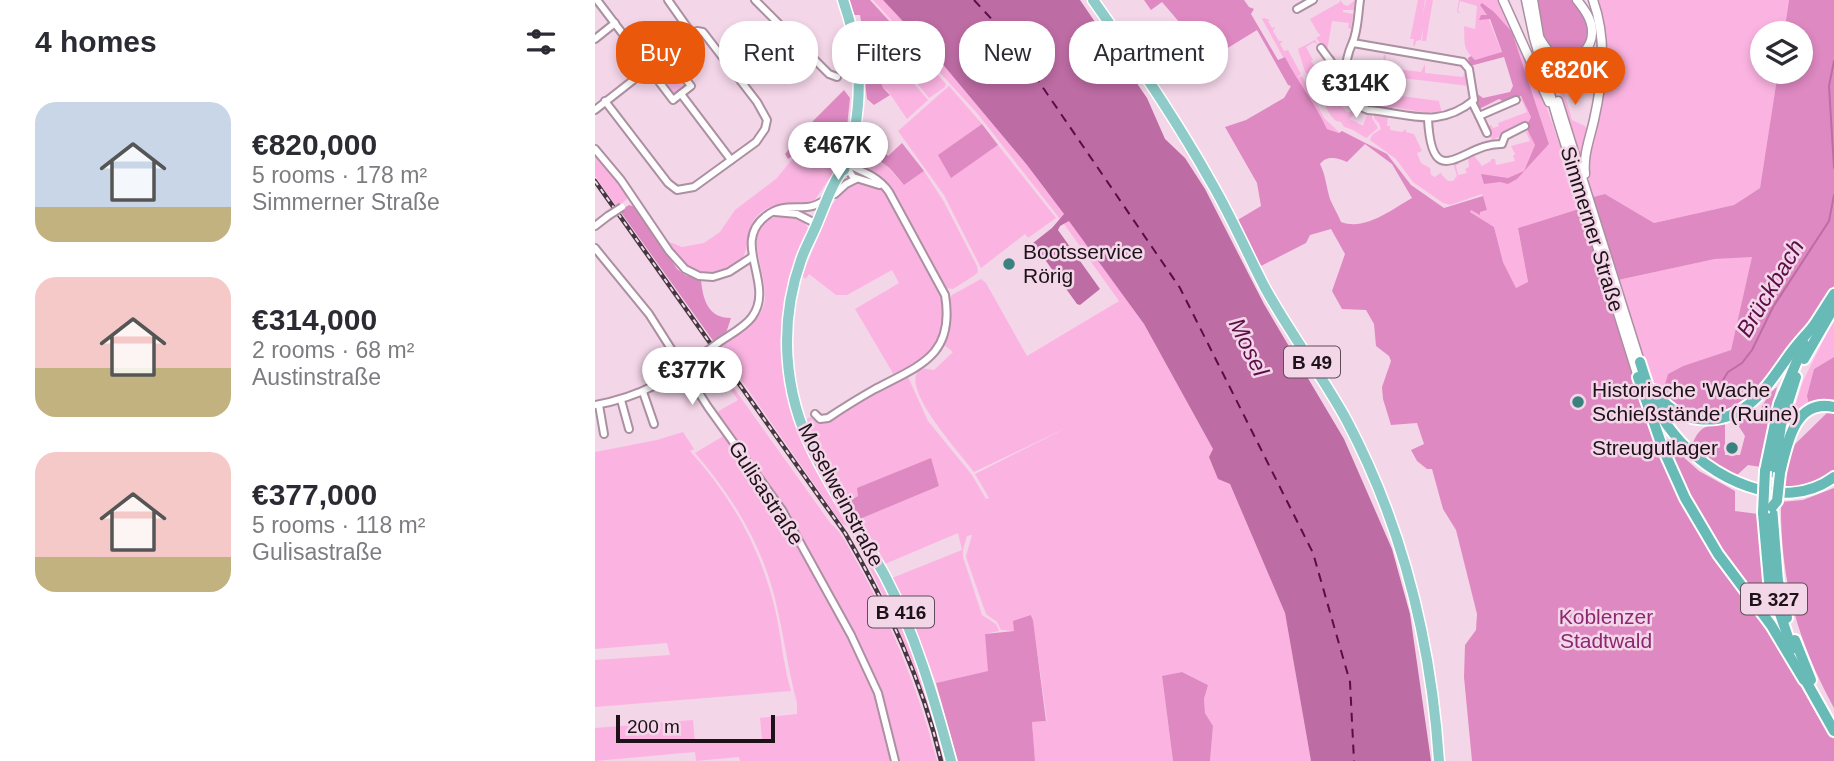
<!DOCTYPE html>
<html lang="en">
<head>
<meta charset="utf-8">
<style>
  :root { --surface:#fff; --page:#f2f2f3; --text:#2b2b33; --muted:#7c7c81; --accent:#ea580c }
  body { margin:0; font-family:Helvetica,sans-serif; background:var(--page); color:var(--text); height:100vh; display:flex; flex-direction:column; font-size:26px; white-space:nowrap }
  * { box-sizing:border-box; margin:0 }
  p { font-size:23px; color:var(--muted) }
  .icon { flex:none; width:38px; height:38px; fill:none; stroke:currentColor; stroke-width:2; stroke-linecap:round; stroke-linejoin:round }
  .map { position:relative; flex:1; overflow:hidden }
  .side { display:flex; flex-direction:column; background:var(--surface); width:595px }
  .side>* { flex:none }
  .guide { position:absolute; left:21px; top:21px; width:665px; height:63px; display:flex; gap:14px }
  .buttons { position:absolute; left:1155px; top:21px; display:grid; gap:14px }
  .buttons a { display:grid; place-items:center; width:63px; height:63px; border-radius:50%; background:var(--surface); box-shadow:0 4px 10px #0003; font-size:35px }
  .scale { position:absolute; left:21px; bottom:18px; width:159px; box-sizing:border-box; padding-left:7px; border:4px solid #1c1218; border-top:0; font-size:19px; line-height:24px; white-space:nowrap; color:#1c1218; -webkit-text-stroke:5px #f4d6e9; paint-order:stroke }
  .price { position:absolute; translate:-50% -60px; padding:0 16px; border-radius:24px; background:#fff; color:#222; font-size:23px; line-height:46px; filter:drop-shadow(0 2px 4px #0008) }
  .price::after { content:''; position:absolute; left:50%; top:42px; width:21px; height:16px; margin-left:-10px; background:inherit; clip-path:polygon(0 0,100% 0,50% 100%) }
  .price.current { background:var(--accent); color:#fff }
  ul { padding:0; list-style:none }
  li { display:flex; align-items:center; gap:21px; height:175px; padding:0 35px }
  li span { display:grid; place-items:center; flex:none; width:196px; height:140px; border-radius:21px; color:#555 }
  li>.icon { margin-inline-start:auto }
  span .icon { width:84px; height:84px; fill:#fffc; stroke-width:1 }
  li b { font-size:30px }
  h2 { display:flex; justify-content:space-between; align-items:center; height:84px; padding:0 35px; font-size:30px }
  .pill { padding:0 24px; border-radius:28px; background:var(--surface); box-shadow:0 4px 10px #0003; font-size:24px; line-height:63px }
  .pill.current { background:var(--accent); color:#fff }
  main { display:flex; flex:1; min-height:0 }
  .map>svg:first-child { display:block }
</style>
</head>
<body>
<main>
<section class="side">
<h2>4 homes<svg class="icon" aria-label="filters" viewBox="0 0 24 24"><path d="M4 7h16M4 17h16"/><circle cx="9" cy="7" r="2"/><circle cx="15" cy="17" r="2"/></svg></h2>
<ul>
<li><span style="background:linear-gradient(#c9d6e8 75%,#c2b280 0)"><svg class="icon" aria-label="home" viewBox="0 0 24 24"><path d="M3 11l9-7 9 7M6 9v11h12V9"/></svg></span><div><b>€820,000</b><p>5 rooms · 178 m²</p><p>Simmerner Straße</p></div></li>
<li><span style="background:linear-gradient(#f6c9c9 65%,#c2b280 0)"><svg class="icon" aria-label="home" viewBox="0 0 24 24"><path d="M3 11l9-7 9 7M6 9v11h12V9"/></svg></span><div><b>€314,000</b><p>2 rooms · 68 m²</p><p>Austinstraße</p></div></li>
<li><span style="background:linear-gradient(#f6c9c9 75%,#c2b280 0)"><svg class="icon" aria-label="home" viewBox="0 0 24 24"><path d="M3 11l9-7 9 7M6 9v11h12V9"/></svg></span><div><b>€377,000</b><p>5 rooms · 118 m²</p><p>Gulisastraße</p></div></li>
</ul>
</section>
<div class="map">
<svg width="1239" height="761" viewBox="0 0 1239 761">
  <rect width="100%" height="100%" fill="#f4d6e9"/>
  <!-- green -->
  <g fill="#fbb4e2">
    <polygon points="278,0 288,0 345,61 432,165 469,214 465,219 382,113"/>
    <polygon points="745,0 749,5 753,6 760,0 759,10 748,10 748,12 758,14 756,29 753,28 754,23 737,21 732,51 734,55 740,56 739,61 721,38 726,35 723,33 715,19 745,2"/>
    <polygon points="823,0 830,0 828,14 831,0 838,0 831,41 827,41 828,27 826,40 821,41 820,46 818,45 819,39 815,39"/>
    <path d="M864,0H905L943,83L987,208L923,228L933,283L921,288L908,262L899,227L875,212L876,209L885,212L892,210L887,194L855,205L848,203L818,182L801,159L775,140L777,135L786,129L784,123L779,118V113L793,115L792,126H795V130L807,132L811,129V132L819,134L827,151L822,153L826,163L835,168L836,175L840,177L847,172L846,174L853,181H858L862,176L858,163L863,161L864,164L861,165L863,175L872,173L870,169L874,167L873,156L877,157L878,154L887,166L896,161V159H900L901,165L920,161L918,156L920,154L916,146L935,141L931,132L934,131L940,145L929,171L954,144L917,32L889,7L907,53L880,60C867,48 870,43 869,26L880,29L882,6L865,1L863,11L865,13H863L862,11Z"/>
    <polygon points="1004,0 1194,0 1189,33 1167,33 1167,72 1183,72 1165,188 1139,205 1059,223 1010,194 998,197 994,182 993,157 1009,93 1012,57"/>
    <path d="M669,18L675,20L673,21L677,28L680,27L678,31L684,41H688L685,44L689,51L693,50L706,74L702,78L707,76L729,118L745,133L732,129C720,103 703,82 690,57H688L667,19Z"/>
    <polygon points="290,28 298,42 308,36 351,84 350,87 334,98 294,49 285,53 276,36"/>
    <polygon points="720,40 723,45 719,42 711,47 718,60 716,61 725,73 731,72 733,64 739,69 729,75 730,77 726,79 728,83 733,80 734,86 744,81 743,78 738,78 748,74 748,82 737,88 738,95 744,100 751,96 750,90 752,90 755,96 744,103 753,113 759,109 760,113 755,119 768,126 773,112 777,113 777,118 783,128 771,138 758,130 749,127 746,122 741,121 736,116 709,69 703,49"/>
    <polygon points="952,53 967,63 962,67 977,120 990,126 993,133 987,164"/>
    <polygon points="789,55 791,55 789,67 826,72 830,64 830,73 868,77 871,68 874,86 790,76 787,68"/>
    <polygon points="73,57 94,84 78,97 57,69"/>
    <polygon points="299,61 333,100 312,119 293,91 288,88 286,83 289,75 285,69"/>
    <polygon points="796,80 804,81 804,84 800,84 799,95 844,101 847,113 838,116 837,112 832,113 798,107 797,111 785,110 788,90 794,89"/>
    <polygon points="354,86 387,124 344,155 357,177 403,145 461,218 433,238 430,234 386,268 349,195 303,131"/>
    <polygon points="927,98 936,117 934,123 897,140 891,127 896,125 898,128 904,126 903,123 932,112 927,101 923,101"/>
    <polygon points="268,128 277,141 272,145 280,161 291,165 309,185 329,171 349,202 382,266 383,272 380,275 358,289 349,288 294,186 286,177 263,165"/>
    <path d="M228,142L244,143L248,146L239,172L219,201L215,204C197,204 178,201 164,214C151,226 156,241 149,255C146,261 139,266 133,269C103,284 87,264 72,241L87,247L109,243L125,232L140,210L181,179L195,162L214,146Z"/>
    <polygon points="0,154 31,193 32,199 22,207 0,176"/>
    <path d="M261,181L282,186L294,196C306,218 318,241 329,263C335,274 343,285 347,297C362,336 331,361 299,375L260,309L304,283L297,270L252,295H241L214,274L211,279L207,276L236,206L251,186Z"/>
    <path d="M191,214L207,219L213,228C211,241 203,254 199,267C191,293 186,324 187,351C190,437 240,491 277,563C309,626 332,692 351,761H348C325,678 295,601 252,526L247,524L124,348C138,338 158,327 166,312C184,281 132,222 191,214Z"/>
    <path d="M474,220L549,324L618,449L623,479L635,484L690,613L716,761H615L618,726L610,713L609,699L613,685L587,672L567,677L578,761H440L437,722L452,721L437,615L419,631L406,630L402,622L391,614L372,560L371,556L377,535L372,536L368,550V557L387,615L401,624L404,631L390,634L394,671L341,683L318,624L297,578L367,550L363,533L290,564L265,519L344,486L335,459L304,472L254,501C237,475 222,449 211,420L215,417L220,421L231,423L302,380L313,377L333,421L377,475L391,499L394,498L380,474L475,426L379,472C367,455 301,385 326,368L339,370L358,352L348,344L356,324L354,299L357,295L386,279L391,283L432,356L524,301L469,224Z"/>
    <polygon points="1158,256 1136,350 1088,366 1073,374 1070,384 1064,394 1051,369 1023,280 1120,259"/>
    <polygon points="1239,319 1239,357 1219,369 1214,404 1227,400 1239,400 1239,404 1223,404 1191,435 1208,381"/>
    <path d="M118,359L236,524C248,533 255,551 263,564C298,626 324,692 342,761H145L144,757L101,761L100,752L0,761V728L98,720L100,743L167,739L165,718L202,714V703C193,670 189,636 181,603C168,546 138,497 100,453L135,432L122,412L143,400L115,361Z"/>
    <path d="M88,432L99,449L95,451C135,495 163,544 178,601C186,630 187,661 196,691L0,707V660L75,655L72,643L0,649V452L62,440Z"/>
  </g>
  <!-- forest -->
  <g fill="#de89c2" fill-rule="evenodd">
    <polygon points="254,0 275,0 308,36 299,43 290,28 276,36 285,53 292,50 299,61 285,69 292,78 286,83 288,88 295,95 279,105 272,99 266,49 269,39 265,15 259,15"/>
    <path d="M549,0H649L654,7L659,9L656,14L683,60L690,57C703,82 720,103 732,129L744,133L747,131L792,154L816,185L849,208L888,196L892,210L885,212V215L876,210L875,212L899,227L908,262L921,288L933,282L923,228L987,208L1085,497L1103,532L1134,579L1175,631L1222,715L1239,739V761H877L869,677L870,645L881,630L882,614L861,530L848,509L837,469H832L822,461L816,450L829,444L822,423L796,425L788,399L787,387L796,361L794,356L781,346L779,324L771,310L747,309L737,291L750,254L736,229L715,235L711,243L664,267L641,221L666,206L662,183L630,127L651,120L689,98L696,86L693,85L662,30L600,68L603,74L596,77L573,32H581L582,36L591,30L567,2L556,10ZM770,144L797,164L817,198C796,210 770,231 746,222C743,214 738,207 735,199C731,186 731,176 725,164C732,155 743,158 752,162Z"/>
    <path d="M941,0H980C994,25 1001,36 977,57C945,55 946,26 941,0Z"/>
    <polygon points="1194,0 1239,0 1239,286 1160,396 1136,412 1108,416 1086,410 1064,394 1070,384 1073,374 1088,366 1136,350 1157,257 1120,259 1023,280 998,197 1010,194 1059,223 1139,205 1165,188 1183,72 1206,72 1206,33 1189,33"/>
    <polygon points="887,3 899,12 917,32 954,144 922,179 913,184 905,182 889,184 886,174 913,178 929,171 940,145 931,127 936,117 926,96 912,102 911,100 911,103 904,99 884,109 881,93 888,98 915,92 918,86 909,57 875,66 873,58 876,56 880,60 907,52 895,19 884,20 886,15 892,15 885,5"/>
    <polygon points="249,90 255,98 251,137 238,140 218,140 193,159 190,154 216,123"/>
    <polygon points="387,124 403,145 356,178 343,155"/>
    <path d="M277,141L293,156L307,143L329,171L309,185C304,179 298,171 292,166C281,157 276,163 272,145Z"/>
    <path d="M34,205L41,207L82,269L90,275L106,280C108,300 113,318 136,318L131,333L119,342L25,211Z"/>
    <polygon points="1239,357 1239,400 1227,400 1214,404 1212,396 1219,369"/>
    <path d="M1182,387L1174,416L1166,467L1153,465L1139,478L1095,449C1104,428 1107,425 1130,424V455H1145L1150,436L1143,425L1148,419L1160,418L1175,393Z"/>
    <polygon points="1234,411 1239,412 1239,475 1227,482 1187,491 1194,450"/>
    <path d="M1073,452L1085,454L1104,471L1140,491V511L1163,514L1166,553L1174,595L1169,603C1132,577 1092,494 1073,452Z"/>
    <polygon points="336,458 344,486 265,519 254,501 263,496 262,488"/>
    <path d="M1239,488V708C1202,640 1185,579 1186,502L1208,500Z"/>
    <polygon points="436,615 438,620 451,721 437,722 440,761 363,761 341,683 393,671 390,634 419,631 418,621"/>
    <polygon points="587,672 613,685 609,699 610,713 618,726 615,761 578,761 567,676"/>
  </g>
  <!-- water -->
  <polygon fill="#be6ca4" points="288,0 485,0 552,98 570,139 590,158 610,189 669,304 749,439 797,549 815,614 836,761 716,761 690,613 635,484 623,479 614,457 618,449 549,324 474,221 465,226 463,230 505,289 485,305 482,304 438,243 457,228 469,214 432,165 345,61"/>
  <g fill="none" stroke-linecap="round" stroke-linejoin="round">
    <!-- stream -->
    <g stroke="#be6ca4" stroke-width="2">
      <polyline points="1239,61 1234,86 1239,168"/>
      <polyline points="1126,391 1128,380 1133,372 1147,363 1157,350 1178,307 1234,221 1239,195"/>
    </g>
    <!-- ferry -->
    <polyline stroke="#5a0d47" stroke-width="2" stroke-dasharray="9 7" stroke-linecap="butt" points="379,0 414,38 585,288 718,553 755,682 759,761"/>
    <defs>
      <g id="minor">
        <polyline points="2,0 78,100 96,86 71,54"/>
        <polyline points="160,0 234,74 242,77"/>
        <polyline points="702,9 718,0"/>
        <polyline points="0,39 20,23"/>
        <path d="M758,43L868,62L874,69L879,100C843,130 813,113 773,110C746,100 748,64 757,44C763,32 763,13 765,0"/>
        <polyline points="726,48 740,67 781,74"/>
        <polyline points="86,94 136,160"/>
        <polyline points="10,101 73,183 82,190 99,187 161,142 170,129 172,120 162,102 108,32 102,31 97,34 73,0"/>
        <polyline points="877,102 884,116 921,100"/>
        <polyline points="0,110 97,34"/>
        <polyline points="884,116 892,133"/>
        <path d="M833,119C837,197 869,142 907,144L910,136L930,126"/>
        <polyline points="0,149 26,180 74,251 90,269 104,276 118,277 134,272 157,257"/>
        <polyline points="251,166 258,177 284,185"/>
        <polyline points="240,194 251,184 261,179"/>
        <polyline points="180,212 202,214 222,224"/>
        <polyline points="0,226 13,216"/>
        <polyline points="0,248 54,314 113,407 187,510 256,635 283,693 300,761"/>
        <path d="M123,343C134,335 149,328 157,317C181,284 135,243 171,216C185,205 196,208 212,207C220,207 226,202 232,199"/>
        <polyline points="48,392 59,424"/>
        <polyline points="26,400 34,429"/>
        <path d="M0,405C46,397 75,379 112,351"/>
        <polyline points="4,405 9,434"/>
        <path d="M220,414L225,419L233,418C248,408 264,398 280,389C326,365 360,355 350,295L294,192C284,177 267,171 251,164"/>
      </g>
      <g id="tertiary">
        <polyline points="908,0 954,102"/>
        <polyline points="931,0 939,38 963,121 1043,377"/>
        <polyline points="938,0 945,42"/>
        <path d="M944,37C949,45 954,55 963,58C981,65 998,48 997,31C997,19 989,9 982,0"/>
        <polyline points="963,101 1045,362"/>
        <path d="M990,174C988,155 995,138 999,120C1008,80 1012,39 998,0"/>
      </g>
      <g id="primary">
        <path d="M248,0C263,44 268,82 260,128C258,143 252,156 249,170"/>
        <path d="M498,0C540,59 581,119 616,182C636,216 651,251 669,286C694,332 727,375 752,421C808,527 836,642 844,761"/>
        <path d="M251,164C237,183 230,205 221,226C216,238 210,248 206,260C184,322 188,392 218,451C239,494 267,534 290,576C320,633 339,698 356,761"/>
      </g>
      <g id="trunk">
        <polyline points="1216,330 1239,294"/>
        <polyline points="1209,359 1239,307"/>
        <path d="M1045,362C1053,388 1061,413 1079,434C1114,478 1188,515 1239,477"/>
        <polyline points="1043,377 1068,449 1090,498 1123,554 1176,625 1209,680"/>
        <path d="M1059,390C1069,406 1085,417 1103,419C1150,425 1172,386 1195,354C1203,343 1212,334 1220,324"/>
        <polyline points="1170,471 1184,404 1209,344"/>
        <polyline points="1179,473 1186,425 1201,377"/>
        <path d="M1185,473C1192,445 1199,398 1239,407"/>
        <polyline points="1177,507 1183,581 1192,618"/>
        <polyline points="1168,513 1174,581 1197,649"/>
        <polyline points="1200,640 1216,680"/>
        <polyline points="1207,674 1239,731"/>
      </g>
    </defs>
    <!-- minor casing -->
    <use href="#minor" stroke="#ab90a1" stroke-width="10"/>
    <!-- tertiary casing -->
    <use href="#tertiary" stroke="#ab90a1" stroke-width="11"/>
    <!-- primary casing -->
    <use href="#primary" stroke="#fff" stroke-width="13"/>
    <!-- trunk casing -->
    <use href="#trunk" stroke="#fff" stroke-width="14"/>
    <!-- minor -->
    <use href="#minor" stroke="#fff" stroke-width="6"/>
    <!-- tertiary -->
    <use href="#tertiary" stroke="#fff" stroke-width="8"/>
    <!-- primary -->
    <use href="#primary" stroke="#8ecbc9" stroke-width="10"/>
    <!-- trunk -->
    <use href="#trunk" stroke="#68bab7" stroke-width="10"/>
    <defs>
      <path id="rail" d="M0,181L250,533C292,605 327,679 346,761"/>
    </defs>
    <!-- rail casing -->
    <use href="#rail" stroke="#453740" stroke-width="4.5"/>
    <!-- rail -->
    <use href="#rail" stroke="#f4d6e9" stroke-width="2" stroke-dasharray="5" stroke-linecap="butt"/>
    <defs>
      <g id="minor-bridge">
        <polyline points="13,216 27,207"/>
        <polyline points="112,351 123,343"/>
      </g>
      <g id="trunk-bridge">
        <polyline points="1177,507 1182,501 1185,473"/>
        <polyline points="1168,513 1170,471"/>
      </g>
    </defs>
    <!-- minor-bridge casing -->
    <use href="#minor-bridge" stroke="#ab90a1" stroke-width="10" stroke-linecap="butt"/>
    <!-- trunk-bridge casing -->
    <use href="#trunk-bridge" stroke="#fff" stroke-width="14" stroke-linecap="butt"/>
    <!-- minor-bridge -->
    <use href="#minor-bridge" stroke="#fff" stroke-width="6"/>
    <!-- trunk-bridge -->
    <use href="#trunk-bridge" stroke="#68bab7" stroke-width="10"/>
  </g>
  <!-- markers -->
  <g fill="#39827f" stroke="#f4d6e9" stroke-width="2.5">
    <circle cx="414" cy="264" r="7"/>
    <circle cx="983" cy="402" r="7"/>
    <circle cx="1137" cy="448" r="7"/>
  </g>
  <g text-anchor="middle" stroke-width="5" stroke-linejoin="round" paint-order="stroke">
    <!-- shield labels -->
    <g fill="#f4d6e9" stroke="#5d4d57" stroke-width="2">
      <rect x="689" y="346.5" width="56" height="31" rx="5"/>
      <rect x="1146" y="583.5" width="66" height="31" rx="5"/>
      <rect x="273" y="596.5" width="66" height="31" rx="5"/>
    </g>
    <g font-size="19" font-weight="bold" fill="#1c1218">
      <text x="717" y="369">B 49</text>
      <text x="1179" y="606">B 327</text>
      <text x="306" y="619">B 416</text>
    </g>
    <!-- street labels -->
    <g font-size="21" fill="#1c1218" stroke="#f4d6e9">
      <text transform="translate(997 229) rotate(73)" y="7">Simmerner Straße</text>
      <text transform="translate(171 493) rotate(57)" y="7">Gulisastraße</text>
      <text transform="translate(246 495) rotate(62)" y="7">Moselweinstraße</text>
    </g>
    <!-- poi labels -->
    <g font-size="21" fill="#1c1218" stroke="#f4d6e9" text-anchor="start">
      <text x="428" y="259">Bootsservice<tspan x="428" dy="24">Rörig</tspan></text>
      <text x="997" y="397">Historische 'Wache<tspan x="997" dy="24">Schießstände' (Ruine)</tspan></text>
      <text x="1123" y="455" text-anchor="end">Streugutlager</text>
    </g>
    <!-- park labels -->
    <g font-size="21" fill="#8c2871" stroke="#f4d6e9">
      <text x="1011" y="624">Koblenzer<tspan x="1011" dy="24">Stadtwald</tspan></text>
    </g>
    <!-- water labels -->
    <g font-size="23" font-style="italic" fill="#5a0d47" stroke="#f4d6e9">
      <text transform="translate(1175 288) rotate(-59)" y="8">Brückbach</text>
      <text transform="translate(654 347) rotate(64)" y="8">Mosel</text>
    </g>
  </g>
</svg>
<div class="buttons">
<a><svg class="icon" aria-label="layers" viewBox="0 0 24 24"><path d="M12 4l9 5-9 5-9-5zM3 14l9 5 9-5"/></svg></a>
</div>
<div class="scale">200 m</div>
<b class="price current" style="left:980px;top:107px">€820K</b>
<b class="price" style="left:761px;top:120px">€314K</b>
<b class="price" style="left:243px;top:182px">€467K</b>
<b class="price" style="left:97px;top:407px">€377K</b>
<div class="guide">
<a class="pill current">Buy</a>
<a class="pill">Rent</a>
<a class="pill">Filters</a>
<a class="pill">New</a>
<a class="pill">Apartment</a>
</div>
</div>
</main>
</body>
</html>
